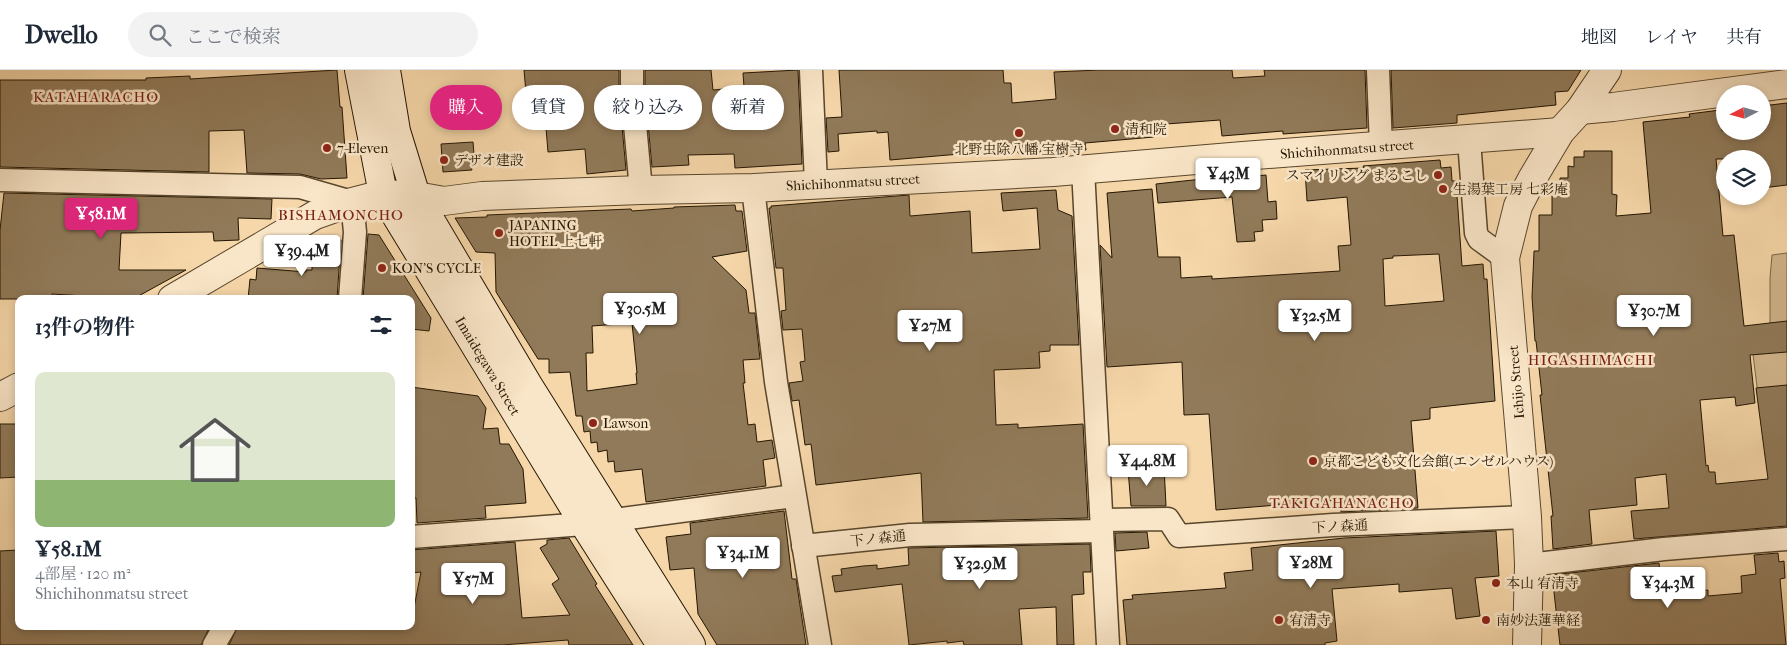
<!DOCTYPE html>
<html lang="ja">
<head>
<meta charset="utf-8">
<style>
  :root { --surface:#fff; --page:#f2f2f3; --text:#1f2937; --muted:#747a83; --line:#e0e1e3; --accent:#db2777 }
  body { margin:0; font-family:"IM FELL French Canon","Noto Serif JP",serif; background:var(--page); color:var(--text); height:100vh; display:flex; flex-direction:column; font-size:19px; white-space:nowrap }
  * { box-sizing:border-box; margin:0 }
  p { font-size:16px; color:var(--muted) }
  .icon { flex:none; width:28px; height:28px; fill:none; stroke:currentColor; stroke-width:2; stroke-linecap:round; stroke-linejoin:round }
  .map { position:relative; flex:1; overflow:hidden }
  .sheet { position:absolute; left:15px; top:225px; width:400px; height:335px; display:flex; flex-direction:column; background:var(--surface); border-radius:10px; box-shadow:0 2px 8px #0003 }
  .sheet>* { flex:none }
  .top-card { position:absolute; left:430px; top:15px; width:475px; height:45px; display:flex; gap:10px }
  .needle { width:32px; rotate:264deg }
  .controls { position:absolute; left:1716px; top:15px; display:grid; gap:10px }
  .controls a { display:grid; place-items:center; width:55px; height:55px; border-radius:50%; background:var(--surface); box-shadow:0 2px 8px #0003; font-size:25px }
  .price { position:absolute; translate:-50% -42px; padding:0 11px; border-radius:5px; background:#fff; color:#222; font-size:16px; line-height:32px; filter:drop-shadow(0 1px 2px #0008) }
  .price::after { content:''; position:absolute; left:50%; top:30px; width:15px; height:11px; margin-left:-8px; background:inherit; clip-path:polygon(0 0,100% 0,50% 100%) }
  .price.selected { background:var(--accent); color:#fff }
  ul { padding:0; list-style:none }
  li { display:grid; align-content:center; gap:10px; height:265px; padding:0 20px }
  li+li { border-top:1px solid var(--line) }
  li span { display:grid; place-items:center; height:155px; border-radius:10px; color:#555 }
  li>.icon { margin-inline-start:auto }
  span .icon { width:90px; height:90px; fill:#fffc; stroke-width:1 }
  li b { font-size:21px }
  h2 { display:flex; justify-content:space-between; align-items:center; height:60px; padding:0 20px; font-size:21px }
  .tag { padding:0 18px; border-radius:22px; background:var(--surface); box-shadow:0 2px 8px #0003; font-size:18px; line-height:45px }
  .tag.selected { background:var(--accent); color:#fff }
  header { display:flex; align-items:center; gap:30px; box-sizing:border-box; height:70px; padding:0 25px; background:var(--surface); border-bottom:1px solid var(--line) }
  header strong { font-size:24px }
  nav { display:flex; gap:28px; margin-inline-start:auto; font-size:18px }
  .search { width:350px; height:45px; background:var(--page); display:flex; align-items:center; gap:12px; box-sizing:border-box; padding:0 18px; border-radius:28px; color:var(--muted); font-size:19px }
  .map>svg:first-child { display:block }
</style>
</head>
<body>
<header>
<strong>Dwello</strong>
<div class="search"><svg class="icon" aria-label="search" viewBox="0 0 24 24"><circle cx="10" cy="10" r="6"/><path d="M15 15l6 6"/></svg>ここで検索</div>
<nav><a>地図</a><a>レイヤ</a><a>共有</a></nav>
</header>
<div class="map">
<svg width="1787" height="575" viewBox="0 0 1787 575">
  <rect width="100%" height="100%" fill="#f6d7a9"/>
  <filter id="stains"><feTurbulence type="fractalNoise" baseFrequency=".004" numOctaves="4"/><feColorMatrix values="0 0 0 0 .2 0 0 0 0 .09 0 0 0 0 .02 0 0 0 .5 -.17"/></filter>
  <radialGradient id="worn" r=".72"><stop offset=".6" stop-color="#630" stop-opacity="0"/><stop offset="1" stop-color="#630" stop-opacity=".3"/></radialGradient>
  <!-- green -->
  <polygon fill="#d2b68d" stroke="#7b6648" points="1787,183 1787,336 1759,333 1752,276 1770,267 1770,208 1772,185"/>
  <!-- building -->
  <g fill="#917a59" stroke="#241602" fill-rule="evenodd">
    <polygon points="337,0 340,37 342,37 347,108 321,109 300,104 247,103 244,60 209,61 209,102 0,97 0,10 146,10 146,8 190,6 190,9"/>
    <polygon points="524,0 619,0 619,23 626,100 587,104 585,79 548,82 546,58 555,57 552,21 526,23"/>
    <polygon points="645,0 711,0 713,20 744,17 743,3 798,0 802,94 735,98 734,84 688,85 689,95 652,97 645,21"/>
    <polygon points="839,0 1003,0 1004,13 1011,13 1012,33 1056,29 1054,2 1099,0 1232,0 1233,8 1265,6 1264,0 1365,0 1367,58 1283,64 1283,61 1222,66 1220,50 1153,55 1154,67 1085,73 1086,80 1018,83 1018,79 890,90 888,62 877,63 877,61 838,64 839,81 828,82 826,48 842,47"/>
    <polygon points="1391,0 1581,0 1568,21 1555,22 1556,35 1457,45 1457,53 1393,58"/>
    <polygon points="1787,33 1787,115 1762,118 1762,89 1716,89 1723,166 1734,165 1744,256 1787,251 1787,282 1750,285 1755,333 1736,336 1735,327 1700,330 1706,396 1708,395 1709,402 1715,402 1716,414 1768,409 1756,318 1787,315 1787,456 1634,469 1631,441 1669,438 1666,404 1635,408 1637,435 1589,440 1592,474 1553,479 1551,446 1553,446 1540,325 1542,325 1536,271 1535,271 1532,227 1534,181 1539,181 1539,145 1552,145 1552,120 1560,120 1560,108 1568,108 1568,96 1574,97 1574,87 1584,87 1584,81 1612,81 1612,124 1617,125 1616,146 1651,143 1643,52 1690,47 1689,44 1720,40 1722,61 1762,61 1762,36"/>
    <polygon points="473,72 475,96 471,96 472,100 443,102 441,74"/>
    <path d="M1440,90L1441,98L1451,97L1452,111H1456L1462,196L1483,194L1484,209H1487L1495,331L1430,338V349L1411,351L1418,438L1341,442L1340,430L1216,440L1209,344L1184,345L1182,292L1107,297L1100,175L1112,188L1107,123L1152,119L1158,187H1180L1181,208L1212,206V209L1340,201L1338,176L1351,175L1347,127L1307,131L1305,100L1364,98L1363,96ZM1439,184L1444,231L1385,236L1383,189L1393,188V186Z"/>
    <polygon points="1266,105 1268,132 1276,131 1277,149 1262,150 1263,161 1254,162 1255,171 1237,172 1232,127 1158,133 1156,114 1221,107 1221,109"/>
    <polygon points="1056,120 1058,140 1072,146 1079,275 1050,275 1050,281 1039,282 1040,298 994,300 996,355 1018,354 1018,358 1083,354 1088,448 923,452 921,403 816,415 811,374 805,375 799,330 792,331 789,313 803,311 800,292 805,291 802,259 783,260 781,241 786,240 783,198 776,198 769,138 771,138 771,136 909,125 910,146 970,141 972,183 1040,179 1037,138 1003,141 1001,123"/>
    <polygon points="4,123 272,129 271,149 238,148 239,170 214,171 213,162 121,163 119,200 186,200 133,229 52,224 52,228 47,227 47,229 0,229 0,160"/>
    <path d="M735,135L736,141H742L747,181L712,187L746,220L749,243H755L760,289L743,290L745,313H743L748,355L755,354L757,372L772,370L775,388L763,390L766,416L646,432L642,399L615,402L614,391L608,392L607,380L598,382L597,372L591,373L590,361L584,362L582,346H576L570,302L549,303V289H538L496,222L495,183L476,182L455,148L487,147V145L631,139L632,141L674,138V137ZM632,253L637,303H636L637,314L587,321L586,283H593L592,256Z"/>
    <polygon points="368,164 379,165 431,248 429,261 411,259 411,229 363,229"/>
    <polygon points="312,170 341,170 337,229 248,229 250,209 256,210 257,198 306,202 306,200 312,200"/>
    <polygon points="411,317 478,326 486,338 483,359 498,358 500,374 509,374 523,399 526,433 485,436 486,448 417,453 416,428 411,428"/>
    <polygon points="0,354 19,354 19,407 0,408"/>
    <polygon points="1164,396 1166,436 1131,436 1128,399"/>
    <polygon points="784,441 792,509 796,509 806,575 717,575 698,544 694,498 670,500 666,467 691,464 690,453"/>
    <polygon points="1496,461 1499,506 1475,508 1480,546 1456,549 1452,518 1399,522 1399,514 1332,519 1337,571 1325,573 1325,575 1127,575 1123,530 1133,529 1132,525 1226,518 1224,503 1253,500 1251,478 1344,468"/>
    <polygon points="1147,462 1149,478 1116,481 1115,463"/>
    <polygon points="569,468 597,514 595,515 633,575 569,575 568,570 502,575 229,575 238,556 401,556 410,558 421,502 411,503 411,480 515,472 522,548 570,545 552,514 559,509 540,478 547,474 547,470"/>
    <polygon points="1090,474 1091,502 1083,502 1084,524 1072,525 1074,575 1057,575 1056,537 1019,539 1022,575 964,575 963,571 947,573 947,571 909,575 902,514 835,522 832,506 842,505 841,499 863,496 877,495 877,499 909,495 908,478"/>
    <polygon points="18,480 19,556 210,556 201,575 0,575 0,481"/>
    <polygon points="1778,483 1779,492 1784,491 1785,508 1780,509 1786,575 1560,575 1552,505 1659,493 1662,524 1708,520 1708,526 1742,523 1741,506 1756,504 1754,485"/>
  </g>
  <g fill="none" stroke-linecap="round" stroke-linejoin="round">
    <defs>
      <g id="minor">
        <polyline points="632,0 632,22 641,120"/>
        <polyline points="811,0 816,114"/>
        <polyline points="1378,0 1381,77"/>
        <polyline points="1469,70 1476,163 1479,169 1505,188"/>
        <polyline points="1083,99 1108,575"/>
        <polyline points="0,110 300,117 352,132 355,162 350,229"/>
        <polyline points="753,118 776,312 820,575"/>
        <polyline points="1102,450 1168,449 1179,466 1333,455 1527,447"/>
        <polyline points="411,467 584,454 794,426"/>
        <polyline points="803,476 910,465 1102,461"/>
        <polyline points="1529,495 1664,479 1787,469"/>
        <polyline points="214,575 225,556"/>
      </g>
      <g id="tertiary">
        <polyline points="1580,40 1613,37 1787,14"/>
        <polyline points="172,229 315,145 352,132 383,124 416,126 444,131 482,126 641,120 753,118 1053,102 1243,86 1560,62"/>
        <polyline points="0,327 19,317"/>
        <polyline points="1527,575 1529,495 1527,447 1505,188 1518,136 1532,109 1560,62 1580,40 1607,0"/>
      </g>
      <g id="secondary">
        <polyline points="359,0 383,124 584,454 661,575"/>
        <polyline points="386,0 396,61 416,126 528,315 691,575"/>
      </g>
    </defs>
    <!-- minor casing -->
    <use href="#minor" stroke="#58462c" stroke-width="25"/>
    <!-- tertiary casing -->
    <use href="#tertiary" stroke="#58462c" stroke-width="30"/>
    <!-- secondary casing -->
    <use href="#secondary" stroke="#241602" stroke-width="30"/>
    <!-- minor -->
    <use href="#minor" stroke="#f9e5c7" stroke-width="22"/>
    <!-- tertiary -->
    <use href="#tertiary" stroke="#f9e5c7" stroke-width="28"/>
    <!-- secondary -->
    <use href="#secondary" stroke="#f9e5c7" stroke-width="28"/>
  </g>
  <!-- markers -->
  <g fill="#8f2418" stroke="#f9e5c7" stroke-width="2">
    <circle cx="1115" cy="59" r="5"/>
    <circle cx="1019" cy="63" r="5"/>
    <circle cx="327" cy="78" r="5"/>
    <circle cx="444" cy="90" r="5"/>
    <circle cx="1438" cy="105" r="5"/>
    <circle cx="1443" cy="119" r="5"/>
    <circle cx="499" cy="163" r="5"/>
    <circle cx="382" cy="198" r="5"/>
    <circle cx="593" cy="353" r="5"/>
    <circle cx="1313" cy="391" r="5"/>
    <circle cx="1496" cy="513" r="5"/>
    <circle cx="1279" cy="550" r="5"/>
    <circle cx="1486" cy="550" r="5"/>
  </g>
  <g text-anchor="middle" stroke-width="5" stroke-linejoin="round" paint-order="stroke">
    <!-- poi labels -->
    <g font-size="14" fill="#241602" stroke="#f9e5c7" text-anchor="start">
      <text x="1125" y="64">清和院</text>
      <text x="337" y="83">7-Eleven</text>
      <text x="1019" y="84" text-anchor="middle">北野虫除八幡 宝樹寺</text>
      <text x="454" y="95">デザオ建設</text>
      <text x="1428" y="110" text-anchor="end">スマイリング まるこし</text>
      <text x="1453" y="124">生湯葉工房 七彩庵</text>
      <text x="509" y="160">JAPANING<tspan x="509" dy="16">HOTEL 上七軒</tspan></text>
      <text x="392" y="203">KON'S CYCLE</text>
      <text x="603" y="358">Lawson</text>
      <text x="1323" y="396">京都こども文化会館(エンゼルハウス)</text>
      <text x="1506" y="518">本山 宥清寺</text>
      <text x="1289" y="555">宥清寺</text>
      <text x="1496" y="555">南妙法蓮華経</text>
    </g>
    <!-- street labels -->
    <g font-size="14" fill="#241602" stroke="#f9e5c7">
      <text transform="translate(1347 79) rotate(-4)" y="5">Shichihonmatsu street</text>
      <text transform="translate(853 112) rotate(-3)" y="5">Shichihonmatsu street</text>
      <text transform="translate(488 296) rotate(59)" y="5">Imaidegawa Street</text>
      <text transform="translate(1516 312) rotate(-95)" y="5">Ichijo Street</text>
      <text transform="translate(1340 456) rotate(-3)" y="5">下ノ森通</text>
      <text transform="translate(878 468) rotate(-6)" y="5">下ノ森通</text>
    </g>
    <!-- neighbourhood labels -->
    <g font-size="15" letter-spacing="1" fill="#7a1f14" stroke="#f9e5c7">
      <text x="96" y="32">KATAHARACHO</text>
      <text x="341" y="150">BISHAMONCHO</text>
      <text x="1591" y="295">HIGASHIMACHI</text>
      <text x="1342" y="438">TAKIGAHANACHO</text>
    </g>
  </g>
  <rect width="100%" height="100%" filter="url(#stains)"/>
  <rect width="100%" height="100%" fill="url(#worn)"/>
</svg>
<div class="controls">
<a><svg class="needle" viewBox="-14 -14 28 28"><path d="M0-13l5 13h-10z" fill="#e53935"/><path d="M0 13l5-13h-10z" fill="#747a83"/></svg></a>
<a><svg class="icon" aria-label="layers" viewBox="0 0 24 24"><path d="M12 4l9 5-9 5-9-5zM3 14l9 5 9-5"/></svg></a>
</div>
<b class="price" style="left:1228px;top:130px">¥43M</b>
<b class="price selected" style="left:101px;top:170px">¥58.1M</b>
<b class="price" style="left:302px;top:207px">¥39.4M</b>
<b class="price" style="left:640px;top:265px">¥30.5M</b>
<b class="price" style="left:1654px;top:267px">¥30.7M</b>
<b class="price" style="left:1315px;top:272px">¥32.5M</b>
<b class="price" style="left:930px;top:282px">¥27M</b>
<b class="price" style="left:1147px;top:417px">¥44.8M</b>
<b class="price" style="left:743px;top:509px">¥34.1M</b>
<b class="price" style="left:1311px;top:519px">¥28M</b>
<b class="price" style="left:980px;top:520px">¥32.9M</b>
<b class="price" style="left:473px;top:535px">¥57M</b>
<b class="price" style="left:1668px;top:539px">¥34.3M</b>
<div class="top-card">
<a class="tag selected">購入</a>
<a class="tag">賃貸</a>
<a class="tag">絞り込み</a>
<a class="tag">新着</a>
</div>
<section class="sheet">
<h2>13件の物件<svg class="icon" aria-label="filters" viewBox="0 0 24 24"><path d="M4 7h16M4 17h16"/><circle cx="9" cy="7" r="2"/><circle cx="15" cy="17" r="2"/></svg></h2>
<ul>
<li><span style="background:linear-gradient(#dfe7d0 70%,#8fb573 0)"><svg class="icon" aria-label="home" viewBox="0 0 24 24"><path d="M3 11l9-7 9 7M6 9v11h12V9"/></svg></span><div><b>¥58.1M</b><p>4部屋 · 120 m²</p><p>Shichihonmatsu street</p></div></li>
</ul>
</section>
</div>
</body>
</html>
